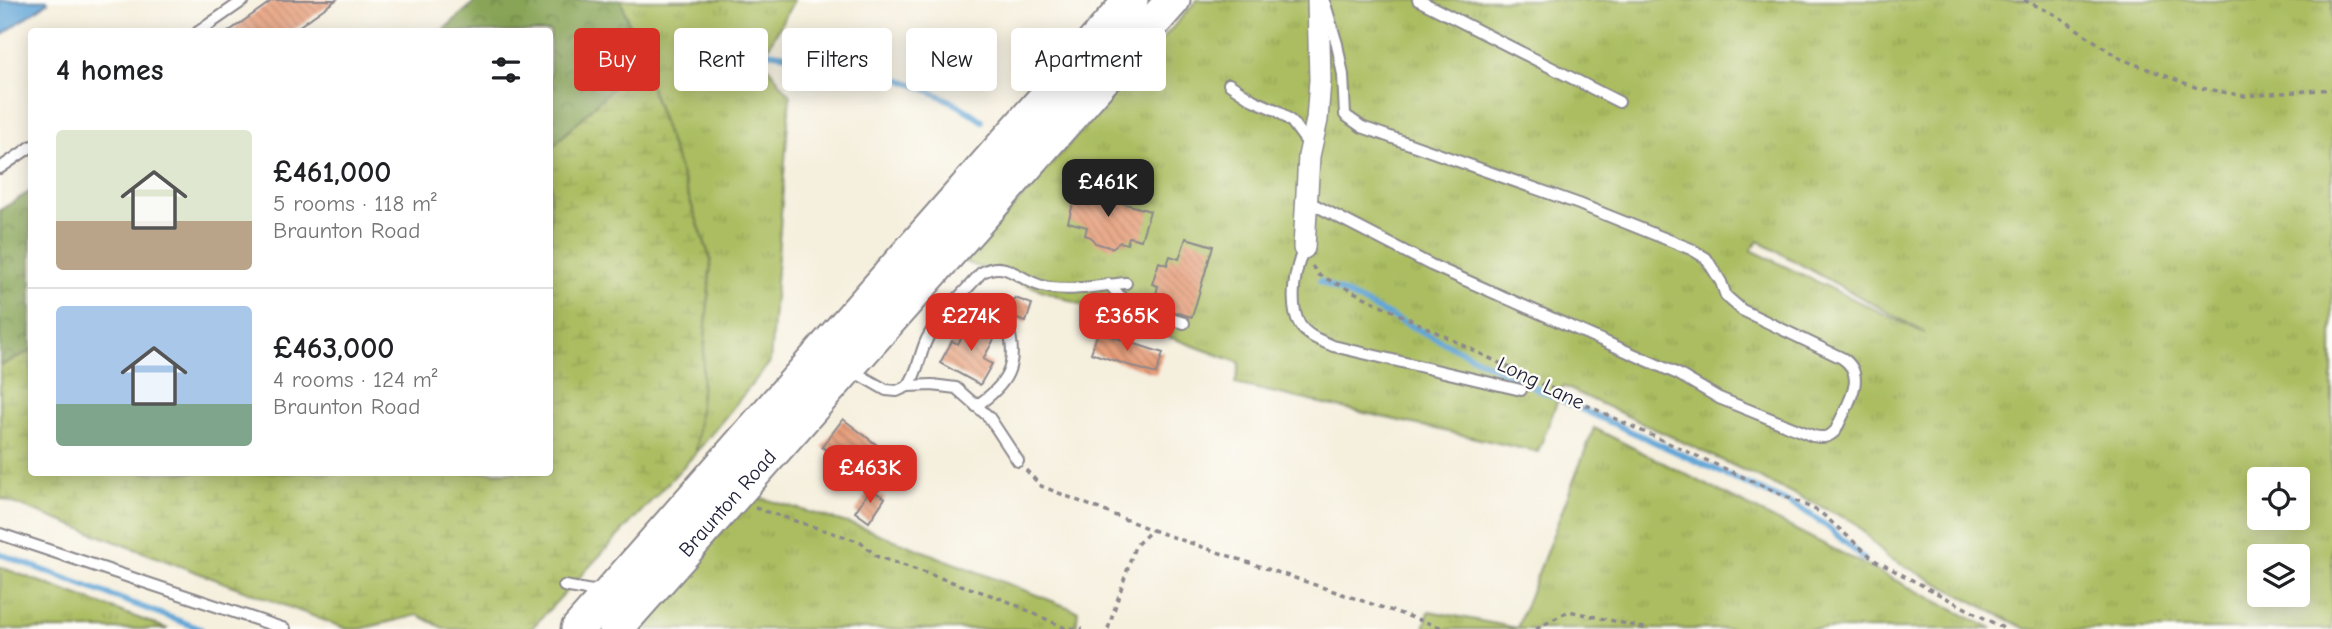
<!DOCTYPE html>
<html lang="en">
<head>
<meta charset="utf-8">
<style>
  :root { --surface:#fff; --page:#f6f6f6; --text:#202124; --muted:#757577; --line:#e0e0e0; --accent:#d93025 }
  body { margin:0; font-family:"Comic Neue",sans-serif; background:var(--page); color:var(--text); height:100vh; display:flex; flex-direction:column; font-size:26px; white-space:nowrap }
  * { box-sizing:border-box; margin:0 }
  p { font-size:23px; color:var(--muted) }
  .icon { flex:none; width:38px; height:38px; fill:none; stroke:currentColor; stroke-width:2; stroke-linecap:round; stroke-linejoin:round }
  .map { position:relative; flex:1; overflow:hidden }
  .drawer { position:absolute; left:28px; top:28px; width:525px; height:448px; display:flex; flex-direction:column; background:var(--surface); border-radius:7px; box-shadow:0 4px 18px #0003 }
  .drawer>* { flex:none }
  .hud { position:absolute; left:574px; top:28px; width:665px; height:63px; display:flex; gap:14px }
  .controls { position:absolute; left:2247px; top:467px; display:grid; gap:14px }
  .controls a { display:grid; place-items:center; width:63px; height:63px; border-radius:7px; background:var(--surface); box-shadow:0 4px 18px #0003; font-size:35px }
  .price { position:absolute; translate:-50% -60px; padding:0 16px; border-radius:14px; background:var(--accent); color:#fff; font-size:23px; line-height:46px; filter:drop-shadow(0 2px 4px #0008) }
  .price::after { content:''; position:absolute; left:50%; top:42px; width:21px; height:16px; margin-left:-10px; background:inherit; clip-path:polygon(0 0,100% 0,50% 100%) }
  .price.active { background:#222; color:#fff }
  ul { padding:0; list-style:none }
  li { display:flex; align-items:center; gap:21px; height:175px; padding:0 28px }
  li+li { border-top:2px solid var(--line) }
  li span { display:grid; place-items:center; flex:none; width:196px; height:140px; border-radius:7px; color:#555 }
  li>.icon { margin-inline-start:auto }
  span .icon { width:84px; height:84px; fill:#fffc; stroke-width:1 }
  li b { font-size:30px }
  h2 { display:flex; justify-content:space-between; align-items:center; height:84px; padding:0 28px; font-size:30px }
  .pill { padding:0 24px; border-radius:7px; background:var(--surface); box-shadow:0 4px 18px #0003; font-size:24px; line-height:63px }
  .pill.active { background:var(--accent); color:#fff }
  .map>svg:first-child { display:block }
</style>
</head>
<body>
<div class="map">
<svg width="2332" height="629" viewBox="0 0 2332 629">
  <defs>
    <pattern id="grass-tufts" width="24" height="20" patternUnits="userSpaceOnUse" patternTransform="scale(1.75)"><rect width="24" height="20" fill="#abbd61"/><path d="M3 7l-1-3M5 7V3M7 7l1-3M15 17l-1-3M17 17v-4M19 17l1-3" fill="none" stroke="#93a255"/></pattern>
    <pattern id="forest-crowns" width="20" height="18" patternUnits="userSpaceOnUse" patternTransform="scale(1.75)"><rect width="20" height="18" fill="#88a457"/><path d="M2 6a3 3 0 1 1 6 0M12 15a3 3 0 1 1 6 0" fill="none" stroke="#6f8549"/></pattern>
    <pattern id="wetland-marsh" width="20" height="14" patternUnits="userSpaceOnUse" patternTransform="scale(1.75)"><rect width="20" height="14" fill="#abbd61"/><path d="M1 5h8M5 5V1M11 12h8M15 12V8" fill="none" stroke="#93a255"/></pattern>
    <pattern id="building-back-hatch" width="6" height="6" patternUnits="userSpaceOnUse" patternTransform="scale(1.75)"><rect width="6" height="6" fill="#e69a75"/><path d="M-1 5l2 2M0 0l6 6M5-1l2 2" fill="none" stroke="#ba7d61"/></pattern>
  </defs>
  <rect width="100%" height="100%" fill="#fdfcf7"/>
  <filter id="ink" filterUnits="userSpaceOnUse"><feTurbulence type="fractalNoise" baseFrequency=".0143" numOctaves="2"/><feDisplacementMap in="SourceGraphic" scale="14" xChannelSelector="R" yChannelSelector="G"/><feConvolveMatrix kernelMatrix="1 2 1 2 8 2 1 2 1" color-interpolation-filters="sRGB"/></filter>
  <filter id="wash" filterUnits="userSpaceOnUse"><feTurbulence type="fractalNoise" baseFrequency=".00686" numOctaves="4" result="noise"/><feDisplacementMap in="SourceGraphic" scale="28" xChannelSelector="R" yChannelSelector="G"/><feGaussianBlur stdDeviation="1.57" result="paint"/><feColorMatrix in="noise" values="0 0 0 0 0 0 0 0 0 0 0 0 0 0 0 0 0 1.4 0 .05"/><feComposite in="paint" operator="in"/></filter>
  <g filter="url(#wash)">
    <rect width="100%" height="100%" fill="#f5efdd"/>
    <!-- grass -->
    <g fill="url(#grass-tufts)" stroke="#66704e" stroke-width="2" fill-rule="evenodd">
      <polygon points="621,0 794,0 762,59 790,95 770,362 696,453 711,261"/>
      <path d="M1197,0H2332V629H2026L1887,557L1854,522L1563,386L1538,452L1235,384L1240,363L965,262ZM1758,241L1924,332V333L1751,250ZM2259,480H2298V518H2259ZM2259,556H2298V595H2259Z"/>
      <polygon points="1594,428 1992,629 1424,629 1429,611 1517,628"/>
      <polygon points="751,495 861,527 1078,611 1076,629 637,629"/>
      <polygon points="0,567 168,629 0,629"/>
    </g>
    <!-- forest -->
    <g fill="url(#forest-crowns)" stroke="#556349" stroke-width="2">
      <polygon points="477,0 621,0 643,66 550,149 550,32 441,32"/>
      <polygon points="31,191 31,351 0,366 0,210"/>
    </g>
    <!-- wetland -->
    <polygon fill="url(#wetland-marsh)" stroke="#66704e" stroke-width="2" points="641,60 711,261 696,453 531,629 445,629 418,615 360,629 347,629 0,498 0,366 31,351 32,472 550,472 550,149"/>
    <!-- water -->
    <polygon fill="#62a6d7" stroke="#426489" stroke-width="2" points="0,0 47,0 48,2 0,36"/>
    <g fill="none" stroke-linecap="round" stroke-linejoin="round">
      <!-- stream -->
      <g stroke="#62a6d7" stroke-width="6">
        <polyline points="766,52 838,62"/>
        <path d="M862,66C902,80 949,95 982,121"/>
        <polyline points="1320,281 1546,393 1802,509 1828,527 1864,559"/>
        <polyline points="0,554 201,629"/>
      </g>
    </g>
    <g id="blocks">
      <!-- building -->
      <g fill="url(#building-back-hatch)">
        <polygon points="273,0 336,0 291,32 228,32"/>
        <polygon points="1077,190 1150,211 1141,240 1129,237 1127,244 1120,242 1112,248 1095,243 1091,237 1085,235 1087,227 1068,222"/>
        <polygon points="1186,238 1213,246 1192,317 1161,308 1165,297 1156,294 1158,286 1152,284 1159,262 1167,265 1170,256 1179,259"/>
        <polygon points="1015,298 1032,304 1026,322 1004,315 1009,299 1015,300"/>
        <polygon points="972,320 997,334 983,359 992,364 980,385 940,363 952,341 958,344"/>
        <polygon points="1098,332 1163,353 1156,374 1091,353"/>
        <polygon points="843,419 899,462 879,490 822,447"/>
        <polygon points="870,489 885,498 869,522 855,512"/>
      </g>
    </g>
  </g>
  <g filter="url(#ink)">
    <use href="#blocks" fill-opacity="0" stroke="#8c888c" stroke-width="2"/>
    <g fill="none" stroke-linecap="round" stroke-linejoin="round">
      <defs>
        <g id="service">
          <polyline points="1418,0 1619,102"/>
          <polyline points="198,32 244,0"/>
          <polyline points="1229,84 1253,100 1278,111 1292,122 1306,141 1311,143"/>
          <polyline points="0,168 32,146"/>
          <path d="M1307,201L1431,265L1678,374L1719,398L1813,436C1823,438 1829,438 1836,430C1845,407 1870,376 1842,358L1742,310L1726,296L1721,282L1706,258L1691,249L1579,204L1362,127L1345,115L1343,75L1337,44L1325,4"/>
          <path d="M1304,248C1295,269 1288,305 1300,325C1307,336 1322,341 1333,346L1521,390"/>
          <polyline points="1109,284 1129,306 1184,323"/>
          <polyline points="851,370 886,390 897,391 908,386 932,385 956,388 989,417 1018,461"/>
          <path d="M908,386C919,371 919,355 927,339C939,315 963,294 981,273C1006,258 1018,280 1042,286C1068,293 1100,285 1126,283"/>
          <path d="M976,406C1007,385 1019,366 1008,327"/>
          <polyline points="0,534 285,629"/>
          <polyline points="564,586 592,591 602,587"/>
        </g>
        <polyline id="minor" points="1304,248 1309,156 1317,120 1320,80 1318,0"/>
        <g id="primary">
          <polyline points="578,629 1131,0"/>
          <path id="s1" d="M616,629L1173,0"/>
        </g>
      </defs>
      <!-- service casing -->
      <use href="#service" stroke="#8c888c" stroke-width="14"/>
      <!-- minor casing -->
      <use href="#minor" stroke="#8c888c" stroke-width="24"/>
      <!-- primary casing -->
      <use href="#primary" stroke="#8c888c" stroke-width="37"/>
      <!-- path -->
      <g stroke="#8c888c" stroke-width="3.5" stroke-dasharray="5 5" stroke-linecap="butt">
        <polyline points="2024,0 2058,16 2119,58 2195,87 2245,96 2332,89"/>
        <polyline points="1312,266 1319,275 1522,374"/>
        <polyline points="1532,379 1622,422 1820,512 1876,561 2005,629"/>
        <polyline points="1026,470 1041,486 1152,530"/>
        <polyline points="755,508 861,542 876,556 1005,600 1065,628 1083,629"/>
        <polyline points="1108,629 1135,546 1152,530 1446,629"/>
        <polyline points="1536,629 1569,611 1649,629"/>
      </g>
      <!-- service -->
      <use href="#service" stroke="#fff" stroke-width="10"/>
      <!-- minor -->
      <use href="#minor" stroke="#fff" stroke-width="21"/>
      <!-- primary -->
      <use href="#primary" stroke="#fff" stroke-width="33"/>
    </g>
  </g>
  <g text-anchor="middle" stroke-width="5" stroke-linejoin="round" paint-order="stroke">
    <!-- street labels -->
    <g font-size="21" fill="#22223b" stroke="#fdfcf7">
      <text transform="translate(1541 383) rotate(26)" y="7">Long Lane</text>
      <text dy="7" stroke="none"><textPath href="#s1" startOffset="168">Braunton Road</textPath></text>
    </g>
  </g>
</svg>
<div class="controls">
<a><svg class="icon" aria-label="locate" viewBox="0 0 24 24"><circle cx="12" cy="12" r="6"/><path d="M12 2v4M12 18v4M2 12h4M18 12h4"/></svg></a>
<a><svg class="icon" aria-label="layers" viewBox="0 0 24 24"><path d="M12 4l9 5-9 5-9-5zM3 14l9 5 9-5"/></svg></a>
</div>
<b class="price active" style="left:1108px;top:219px">£461K</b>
<b class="price" style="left:971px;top:353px">£274K</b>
<b class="price" style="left:1127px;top:353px">£365K</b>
<b class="price" style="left:870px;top:505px">£463K</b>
<div class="hud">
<a class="pill active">Buy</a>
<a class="pill">Rent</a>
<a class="pill">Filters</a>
<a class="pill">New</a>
<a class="pill">Apartment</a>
</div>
<section class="drawer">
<h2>4 homes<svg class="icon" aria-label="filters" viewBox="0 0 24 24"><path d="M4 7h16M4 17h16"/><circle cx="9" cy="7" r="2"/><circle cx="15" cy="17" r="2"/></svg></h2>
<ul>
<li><span style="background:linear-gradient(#dfe7d0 65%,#b9a48a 0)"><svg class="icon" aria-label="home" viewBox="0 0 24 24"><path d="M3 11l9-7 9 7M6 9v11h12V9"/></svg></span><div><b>£461,000</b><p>5 rooms · 118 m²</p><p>Braunton Road</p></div></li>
<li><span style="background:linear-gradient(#a9c7e8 70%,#7fa58c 0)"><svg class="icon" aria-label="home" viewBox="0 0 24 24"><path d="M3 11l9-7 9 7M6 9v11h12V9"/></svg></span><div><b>£463,000</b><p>4 rooms · 124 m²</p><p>Braunton Road</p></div></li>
</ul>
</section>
</div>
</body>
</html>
